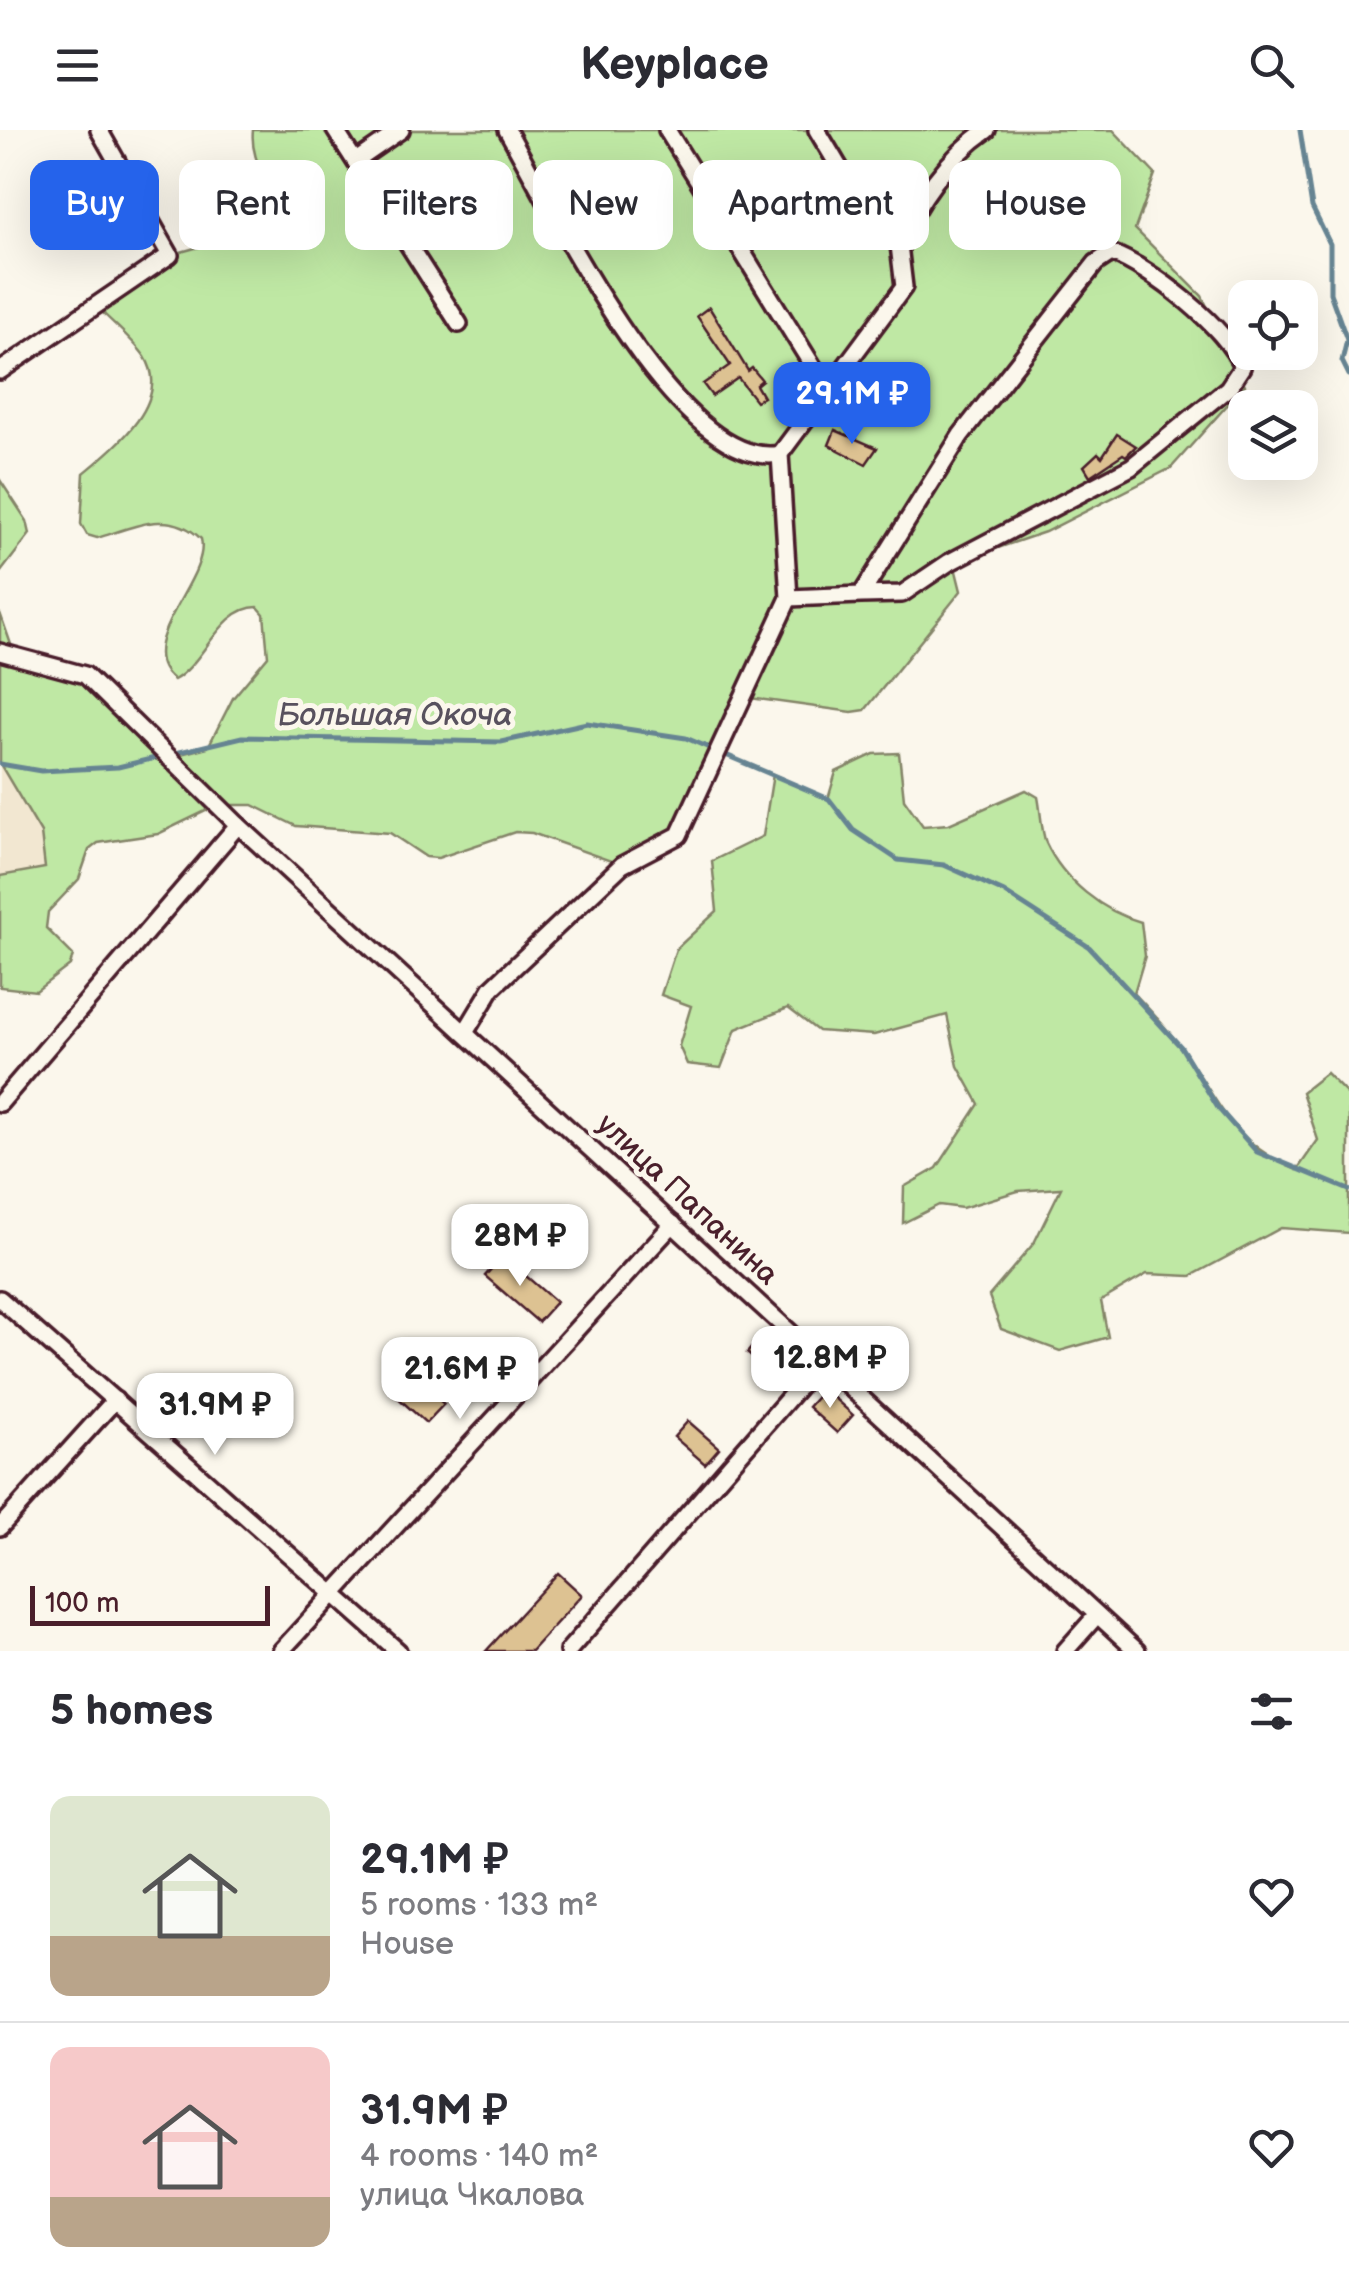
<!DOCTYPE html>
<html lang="en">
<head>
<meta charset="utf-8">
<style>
  :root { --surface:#fff; --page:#f7f7f7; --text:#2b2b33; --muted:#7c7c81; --line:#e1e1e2; --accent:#2563eb }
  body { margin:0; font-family:"Balsamiq Sans",sans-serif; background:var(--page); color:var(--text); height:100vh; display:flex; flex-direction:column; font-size:38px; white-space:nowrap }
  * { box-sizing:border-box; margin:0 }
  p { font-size:32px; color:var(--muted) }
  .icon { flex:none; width:55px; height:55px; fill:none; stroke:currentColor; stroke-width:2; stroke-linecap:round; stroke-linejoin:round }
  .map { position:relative; height:1521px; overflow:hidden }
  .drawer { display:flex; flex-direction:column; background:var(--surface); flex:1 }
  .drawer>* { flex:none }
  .top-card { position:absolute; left:30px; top:30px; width:1290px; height:90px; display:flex; gap:20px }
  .fabs { position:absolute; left:1228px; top:150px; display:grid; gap:20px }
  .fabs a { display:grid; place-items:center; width:90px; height:90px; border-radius:20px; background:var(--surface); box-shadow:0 10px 40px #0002; font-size:50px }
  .scale { position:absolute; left:30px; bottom:25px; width:240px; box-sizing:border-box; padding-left:10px; border:5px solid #4a1f2b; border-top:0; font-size:28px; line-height:35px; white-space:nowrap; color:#4a1f2b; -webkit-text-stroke:8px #fbf7ec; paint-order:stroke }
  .price { position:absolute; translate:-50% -85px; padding:0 22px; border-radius:20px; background:#fff; color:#222; font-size:32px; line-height:65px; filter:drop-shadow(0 2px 5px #0008) }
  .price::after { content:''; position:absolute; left:50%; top:60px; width:30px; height:22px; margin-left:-15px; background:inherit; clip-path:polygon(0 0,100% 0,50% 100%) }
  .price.on { background:var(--accent); color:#fff }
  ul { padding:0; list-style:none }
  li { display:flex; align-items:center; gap:30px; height:250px; padding:0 50px }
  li+li { border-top:2px solid var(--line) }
  li span { display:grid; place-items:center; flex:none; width:280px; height:200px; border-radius:20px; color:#555 }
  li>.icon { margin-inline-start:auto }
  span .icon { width:120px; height:120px; fill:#fffc; stroke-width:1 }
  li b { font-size:42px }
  h2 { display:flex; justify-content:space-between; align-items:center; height:120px; padding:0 50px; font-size:42px }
  .pill { padding:0 35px; border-radius:20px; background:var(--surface); box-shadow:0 10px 40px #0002; font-size:35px; line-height:90px }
  .pill.on { background:var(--accent); color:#fff }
  header { display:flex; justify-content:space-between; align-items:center; height:130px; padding:0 50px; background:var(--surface); font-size:45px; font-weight:700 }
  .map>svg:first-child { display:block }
</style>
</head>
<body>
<header><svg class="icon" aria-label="menu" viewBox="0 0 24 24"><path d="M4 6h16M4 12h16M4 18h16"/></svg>Keyplace<svg class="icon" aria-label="search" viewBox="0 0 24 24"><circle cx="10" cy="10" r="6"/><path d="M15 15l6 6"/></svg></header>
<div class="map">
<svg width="1349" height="1521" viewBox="0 0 1349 1521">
  <rect width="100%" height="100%" fill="#fbf7ec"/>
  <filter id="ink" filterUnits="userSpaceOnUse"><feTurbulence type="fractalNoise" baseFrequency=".01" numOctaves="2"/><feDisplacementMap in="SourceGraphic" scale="20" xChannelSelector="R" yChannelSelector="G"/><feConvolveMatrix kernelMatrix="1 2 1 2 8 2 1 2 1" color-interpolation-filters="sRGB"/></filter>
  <g filter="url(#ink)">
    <!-- built -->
    <polygon fill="#f2e7d1" points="0,634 41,703 45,739 0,746"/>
    <!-- green -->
    <g fill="#bfe8a4" stroke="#848468" stroke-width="2.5">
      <path d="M253,0H1113L1155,44L1135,99L1202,166L1245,255L1171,338L1045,402L954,433L961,461L865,580L852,582L743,567L679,705L622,735L532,703L515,702L438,728L426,727L390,703L296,696L253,675H218L158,704L98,713L89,720L79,749L48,782L46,798L73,825L70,835L36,861L0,857V746L45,738L41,703L0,634V483L15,526L85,545L169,627L208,617L233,568L268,526L264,484L258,477C220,477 204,534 174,550C128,516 211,449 201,409C170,378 134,397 97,408L87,405L81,394L84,343C113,319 173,272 145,227C133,209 111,192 96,176L170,125L267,98L276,90C278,58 249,37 253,0Z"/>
      <polygon points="0,350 27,391 30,404 0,443"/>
      <path d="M899,623L904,669L923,696L949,694L1026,660L1038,667C1041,681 1041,700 1046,713C1063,750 1103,782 1141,792L1145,826L1134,863C1150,880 1167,898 1181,917C1219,971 1231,1013 1297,1040L1318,1010L1302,962L1326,943L1349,966V1103L1281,1098L1191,1146L1147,1144L1101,1171L1108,1207L1060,1221L1001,1199L989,1166L1034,1113L1061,1058L1018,1061L962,1078L939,1075L903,1093L904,1057L937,1038L979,974L958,936L947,885L874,905L818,901L788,878L736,899L721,938L687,934L679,916L691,876L661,865L676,819L717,781L712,731L763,706L773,644L828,669L836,642L874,624Z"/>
    </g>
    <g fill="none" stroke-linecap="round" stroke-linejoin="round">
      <!-- stream -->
      <g stroke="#668492" stroke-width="5">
        <polyline points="1300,0 1312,77 1330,114 1330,163 1347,210 1342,231 1349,245"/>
        <polyline points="0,634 41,641 118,637 242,607 501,612 587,593 686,608 829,669 853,700 898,730 944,735 1004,762 1089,817 1181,917 1218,978 1257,1022 1349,1060"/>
      </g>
    </g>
    <!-- building -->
    <g fill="#ddc292" stroke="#4a1f2b" stroke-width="2.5">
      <polygon points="709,177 748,241 752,238 762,250 756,255 763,267 756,271 738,248 712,266 703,254 730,235 697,186"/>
      <polygon points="835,300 877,318 866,334 829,315"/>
      <polygon points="1117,304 1136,316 1126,326 1123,324 1090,346 1084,336 1098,323 1102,327"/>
      <polygon points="503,1126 556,1172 538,1192 485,1146"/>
      <polygon points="762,1205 796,1234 781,1252 747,1223"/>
      <polygon points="403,1238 444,1274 426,1293 386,1257"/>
      <polygon points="824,1259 853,1285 837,1303 808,1277"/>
      <polygon points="688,1291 719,1318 705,1334 674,1307"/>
      <polygon points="558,1443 582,1465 531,1521 486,1521"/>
    </g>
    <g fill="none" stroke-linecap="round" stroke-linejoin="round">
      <defs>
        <g id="minor">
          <polyline points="335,0 459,194"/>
          <path d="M507,0C552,78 678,343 780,324"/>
          <polyline points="667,0 827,259"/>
          <polyline points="356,31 401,0"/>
          <path d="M899,115C916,72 949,26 987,0"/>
          <polyline points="0,241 170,125 99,0"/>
          <path d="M789,468L861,465L961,305L1096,133L1111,123C1150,137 1228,198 1242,237L1228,258L1131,337L948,433L902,464L861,465"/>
          <polyline points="0,522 85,545 238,695"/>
          <polyline points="466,901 492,858 622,735 679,705 789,468 780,324 904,157 899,115 857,67 817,0"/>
          <polyline points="0,973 238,695 1137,1521"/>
          <polyline points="0,1169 398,1521"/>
          <polyline points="0,1397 115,1270"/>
          <polyline points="281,1521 673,1094"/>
          <polyline points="568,1521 822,1230"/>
          <polyline points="1065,1521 1097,1485"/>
        </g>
      </defs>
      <!-- minor casing -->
      <use href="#minor" stroke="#4a1f2b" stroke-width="22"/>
      <!-- minor -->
      <use href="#minor" stroke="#fbf7ec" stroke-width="15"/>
    </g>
  </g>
  <g text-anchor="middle" stroke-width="10" stroke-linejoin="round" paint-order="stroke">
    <!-- street labels -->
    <g font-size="30" fill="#4a1f2b" stroke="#fbf7ec">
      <text transform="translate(688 1069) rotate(43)" y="10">улица Папанина</text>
    </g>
    <!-- water labels -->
    <g font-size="32" font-style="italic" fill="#58515e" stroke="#fbf7ec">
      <text x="395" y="595">Большая Окоча</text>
    </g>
  </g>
</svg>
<div class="fabs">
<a><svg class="icon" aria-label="locate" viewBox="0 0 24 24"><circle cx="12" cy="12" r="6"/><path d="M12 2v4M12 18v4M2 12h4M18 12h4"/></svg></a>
<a><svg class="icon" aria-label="layers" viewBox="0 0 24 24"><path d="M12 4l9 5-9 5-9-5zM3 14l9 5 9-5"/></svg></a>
</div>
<div class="scale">100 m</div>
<b class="price on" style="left:852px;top:317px">29.1M ₽</b>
<b class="price" style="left:520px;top:1159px">28M ₽</b>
<b class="price" style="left:830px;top:1281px">12.8M ₽</b>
<b class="price" style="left:460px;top:1292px">21.6M ₽</b>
<b class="price" style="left:215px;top:1328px">31.9M ₽</b>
<div class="top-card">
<a class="pill on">Buy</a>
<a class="pill">Rent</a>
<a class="pill">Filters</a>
<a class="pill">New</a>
<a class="pill">Apartment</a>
<a class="pill">House</a>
</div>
</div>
<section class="drawer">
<h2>5 homes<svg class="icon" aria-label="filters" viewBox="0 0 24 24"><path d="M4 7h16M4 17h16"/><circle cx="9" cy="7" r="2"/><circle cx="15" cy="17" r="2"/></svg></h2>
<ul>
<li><span style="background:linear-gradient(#dfe7d0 70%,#b9a48a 0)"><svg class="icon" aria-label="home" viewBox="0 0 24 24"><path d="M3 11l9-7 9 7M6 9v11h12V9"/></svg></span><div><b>29.1M ₽</b><p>5 rooms · 133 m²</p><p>House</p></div><svg class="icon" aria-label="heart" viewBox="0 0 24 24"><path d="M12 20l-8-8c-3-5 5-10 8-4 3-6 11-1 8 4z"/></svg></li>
<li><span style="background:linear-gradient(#f6c9c9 75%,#b9a48a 0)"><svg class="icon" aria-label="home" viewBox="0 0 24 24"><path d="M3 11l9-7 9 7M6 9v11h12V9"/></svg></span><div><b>31.9M ₽</b><p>4 rooms · 140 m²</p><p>улица Чкалова</p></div><svg class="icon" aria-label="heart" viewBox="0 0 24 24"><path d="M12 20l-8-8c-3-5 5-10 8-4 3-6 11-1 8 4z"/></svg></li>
</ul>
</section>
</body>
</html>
